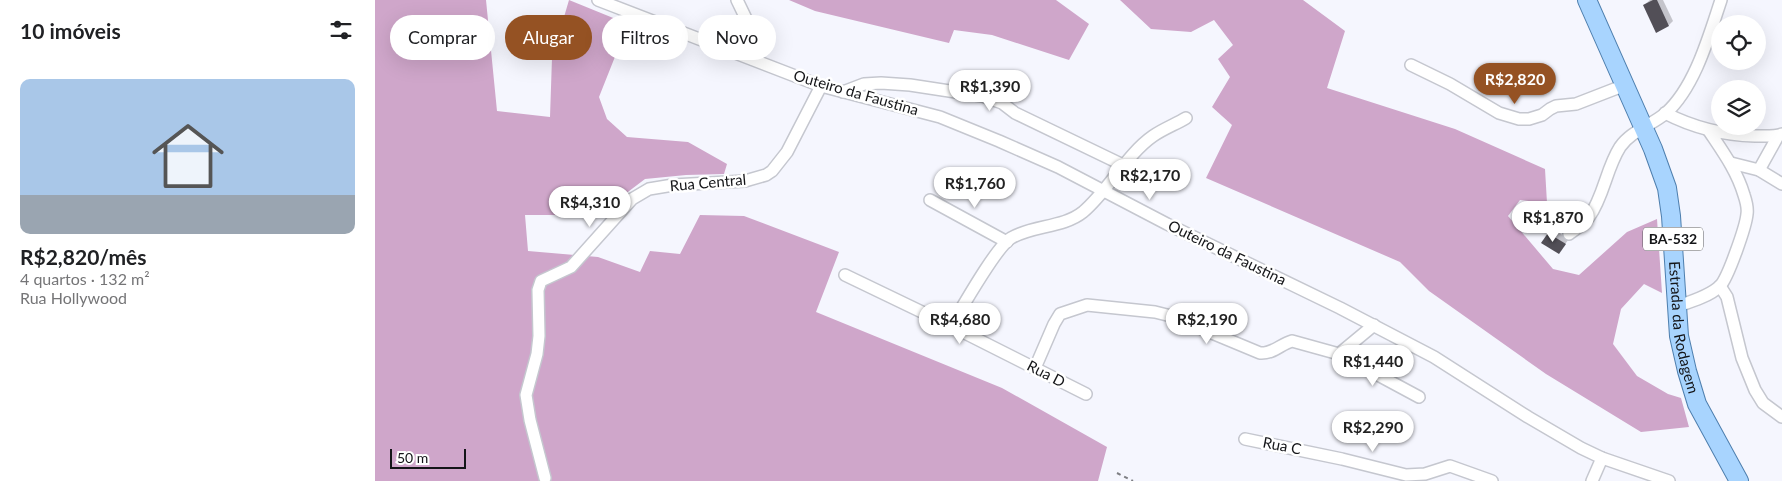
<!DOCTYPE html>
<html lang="pt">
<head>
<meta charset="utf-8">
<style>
  :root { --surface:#fff; --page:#f6f6f6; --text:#202124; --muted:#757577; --line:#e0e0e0; --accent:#955223 }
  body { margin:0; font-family:Lato,sans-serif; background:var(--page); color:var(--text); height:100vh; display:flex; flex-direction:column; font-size:19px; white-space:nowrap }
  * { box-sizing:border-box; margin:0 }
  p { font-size:16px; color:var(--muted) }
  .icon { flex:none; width:28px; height:28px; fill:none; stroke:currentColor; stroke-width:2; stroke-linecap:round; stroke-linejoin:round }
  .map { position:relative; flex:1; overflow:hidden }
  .panel { display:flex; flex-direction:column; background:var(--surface); width:375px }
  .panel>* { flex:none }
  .banner { position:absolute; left:15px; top:15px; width:475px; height:45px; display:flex; gap:10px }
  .buttons { position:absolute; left:1336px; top:15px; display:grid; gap:10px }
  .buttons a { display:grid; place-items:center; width:55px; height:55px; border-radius:50%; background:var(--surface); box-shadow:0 5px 20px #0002; font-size:25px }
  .scale { position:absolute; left:15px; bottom:12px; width:76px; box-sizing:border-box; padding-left:5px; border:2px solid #141518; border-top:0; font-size:14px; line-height:18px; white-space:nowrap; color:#141518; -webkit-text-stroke:4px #fff; paint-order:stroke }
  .price { position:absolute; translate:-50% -42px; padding:0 11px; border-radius:18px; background:#fff; color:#222; font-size:16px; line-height:32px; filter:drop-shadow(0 1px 2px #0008) }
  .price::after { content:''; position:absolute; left:50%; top:30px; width:15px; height:11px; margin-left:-8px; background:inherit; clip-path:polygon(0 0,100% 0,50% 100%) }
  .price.active { background:var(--accent); color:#fff }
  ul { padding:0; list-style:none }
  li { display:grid; align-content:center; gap:10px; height:265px; padding:0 20px }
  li+li { border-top:1px solid var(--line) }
  li span { display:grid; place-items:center; height:155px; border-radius:10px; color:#555 }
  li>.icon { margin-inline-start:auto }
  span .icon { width:90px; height:90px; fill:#fffc; stroke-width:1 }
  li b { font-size:21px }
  h2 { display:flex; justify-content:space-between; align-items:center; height:60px; padding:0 20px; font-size:21px }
  .tag { padding:0 18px; border-radius:22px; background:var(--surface); box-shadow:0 5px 20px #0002; font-size:18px; line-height:45px }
  .tag.active { background:var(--accent); color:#fff }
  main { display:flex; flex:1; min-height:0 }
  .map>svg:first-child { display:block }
</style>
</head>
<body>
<main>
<section class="panel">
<h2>10 imóveis<svg class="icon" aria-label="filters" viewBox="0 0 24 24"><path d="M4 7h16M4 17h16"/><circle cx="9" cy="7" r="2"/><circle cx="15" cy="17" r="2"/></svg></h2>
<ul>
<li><span style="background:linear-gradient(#a9c7e8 75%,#9aa5b1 0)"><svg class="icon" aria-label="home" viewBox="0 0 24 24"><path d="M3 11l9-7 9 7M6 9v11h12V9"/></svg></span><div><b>R$2,820/mês</b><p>4 quartos · 132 m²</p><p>Rua Hollywood</p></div></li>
</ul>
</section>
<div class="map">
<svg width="1407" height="481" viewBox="0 0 1407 481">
  <rect width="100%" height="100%" fill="#f5f6fe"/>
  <!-- forest -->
  <g fill="#cfa6ca">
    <polygon points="0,0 111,0 122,111 175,117 177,58 194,0 253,24 224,97 232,119 252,137 313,142 352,164 349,174 311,175 270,179 237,204 194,215 150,215 153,251 223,257 265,272 275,251 305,254 325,215 369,216 464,252 441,312 627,388 732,447 723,481 0,481"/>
    <polygon points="414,0 681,0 714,24 694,60 617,35 579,30 574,43 440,11"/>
    <polygon points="745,0 928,0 970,31 952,88 1080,129 1170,169 1172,203 1145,200 1133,216 1178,269 1204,275 1252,232 1282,219 1287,293 1269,284 1246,309 1238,344 1262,376 1293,394 1306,398 1314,427 1266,432 1171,374 1054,291 1025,262 831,178 857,125 837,107 855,77 843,59 858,45 839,20 816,32 776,29"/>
  </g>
  <!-- shadow -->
  <g fill="#0003">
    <polygon points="1275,0 1288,0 1298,21 1294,25 1269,5"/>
    <polygon points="1178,229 1194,239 1184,252 1174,233"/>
  </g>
  <!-- building -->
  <g fill="#524f57">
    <polygon points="1278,0 1282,0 1294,26 1281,33 1268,5"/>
    <polygon points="1173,233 1191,244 1184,254 1166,243"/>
  </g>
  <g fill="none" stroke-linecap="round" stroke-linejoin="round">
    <defs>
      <g id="street">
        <polyline points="223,0 446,86 565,117 624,141 683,167 792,224 965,308 1059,357 1153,417 1206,448 1227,458 1294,481"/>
        <polyline points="362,0 376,29 377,59"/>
        <polyline points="1036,65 1075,84 1124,113 1144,119 1154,119 1167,115 1175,109 1181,106 1201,104 1250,85"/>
        <polyline points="468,92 489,84 506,83 535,85 607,96 627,103 640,113 750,166"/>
        <path d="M1290,113C1319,128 1348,135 1380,136C1389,136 1399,137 1407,134"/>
        <polyline points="1356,163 1384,170 1407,184"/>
        <polyline points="1384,170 1403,136"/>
        <polyline points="555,200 632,242"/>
        <path d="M1194,234C1201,229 1209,224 1214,217C1229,196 1231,169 1245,147C1256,131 1277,125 1291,113C1320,87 1334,36 1346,0"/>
        <polyline points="470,275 576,326 711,394"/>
        <polyline points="1345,286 1352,297 1367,358 1380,390 1388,403 1407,417"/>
        <path d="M1303,306C1315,302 1335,296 1345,286C1353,278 1371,226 1372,214C1373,208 1371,201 1369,195C1362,171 1348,152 1334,131"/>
        <path d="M576,326C587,308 621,247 636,238C658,225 688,228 708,212C733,191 752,154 778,136C788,129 801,124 811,118"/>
        <polyline points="964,354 1044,397"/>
        <path d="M660,368L679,324L685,314L712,305L780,312L796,316L885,353C898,354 906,344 917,341L964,354L999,325"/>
        <polyline points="870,439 967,459 1031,475 1050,474 1075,466 1117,481"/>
        <polyline points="170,478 155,420 151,395 162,354 164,336 163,290 166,281 196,267 257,199 274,189 298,185 370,181 391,175 397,171 412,152 446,86"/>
        <polyline points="1217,481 1227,458"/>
      </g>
      <g id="primary">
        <path id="s1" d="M1212,0L1278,149L1292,188L1296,216L1304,336L1312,371L1322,404L1364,481"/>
      </g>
    </defs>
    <!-- street casing -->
    <use href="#street" stroke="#c5c7cf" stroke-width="14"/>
    <!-- primary casing -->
    <use href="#primary" stroke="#4e7fae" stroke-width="20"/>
    <!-- path -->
    <polyline stroke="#7d7e83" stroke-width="2" stroke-dasharray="4 4" stroke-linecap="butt" points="742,473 758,481"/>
    <!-- street -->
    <use href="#street" stroke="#fff" stroke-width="11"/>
    <!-- primary -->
    <use href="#primary" stroke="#a8d4fe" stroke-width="18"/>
  </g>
  <g text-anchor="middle" stroke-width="5" stroke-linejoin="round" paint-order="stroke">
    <!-- shield labels -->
    <rect fill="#fff" stroke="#5a5b5d" stroke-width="1" x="1268" y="227.5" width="60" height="23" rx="4"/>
    <g font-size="14" font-weight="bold" fill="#141518">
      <text x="1298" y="244">BA-532</text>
    </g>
    <!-- street labels -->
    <g font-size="15" fill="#141518" stroke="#fff">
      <text transform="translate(481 93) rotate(16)" y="5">Outeiro da Faustina</text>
      <text transform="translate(333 183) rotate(-5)" y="5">Rua Central</text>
      <text transform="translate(852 253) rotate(26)" y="5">Outeiro da Faustina</text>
      <text dy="5" stroke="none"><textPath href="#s1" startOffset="345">Estrada da Rodagem</textPath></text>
      <text transform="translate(671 374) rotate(27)" y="5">Rua D</text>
      <text transform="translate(907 446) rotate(11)" y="5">Rua C</text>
    </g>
  </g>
</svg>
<div class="buttons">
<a><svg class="icon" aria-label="locate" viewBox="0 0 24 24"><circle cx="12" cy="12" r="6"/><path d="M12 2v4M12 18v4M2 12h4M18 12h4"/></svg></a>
<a><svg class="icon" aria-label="layers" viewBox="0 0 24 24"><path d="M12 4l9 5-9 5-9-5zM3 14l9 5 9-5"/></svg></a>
</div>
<div class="scale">50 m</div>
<b class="price active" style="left:1140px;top:105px">R$2,820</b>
<b class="price" style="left:615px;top:112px">R$1,390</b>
<b class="price" style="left:775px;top:201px">R$2,170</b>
<b class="price" style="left:600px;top:209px">R$1,760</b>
<b class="price" style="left:215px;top:228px">R$4,310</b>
<b class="price" style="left:1178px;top:243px">R$1,870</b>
<b class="price" style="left:585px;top:345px">R$4,680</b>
<b class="price" style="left:832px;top:345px">R$2,190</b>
<b class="price" style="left:998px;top:387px">R$1,440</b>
<b class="price" style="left:998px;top:453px">R$2,290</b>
<div class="banner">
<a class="tag">Comprar</a>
<a class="tag active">Alugar</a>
<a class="tag">Filtros</a>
<a class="tag">Novo</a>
</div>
</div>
</main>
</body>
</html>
